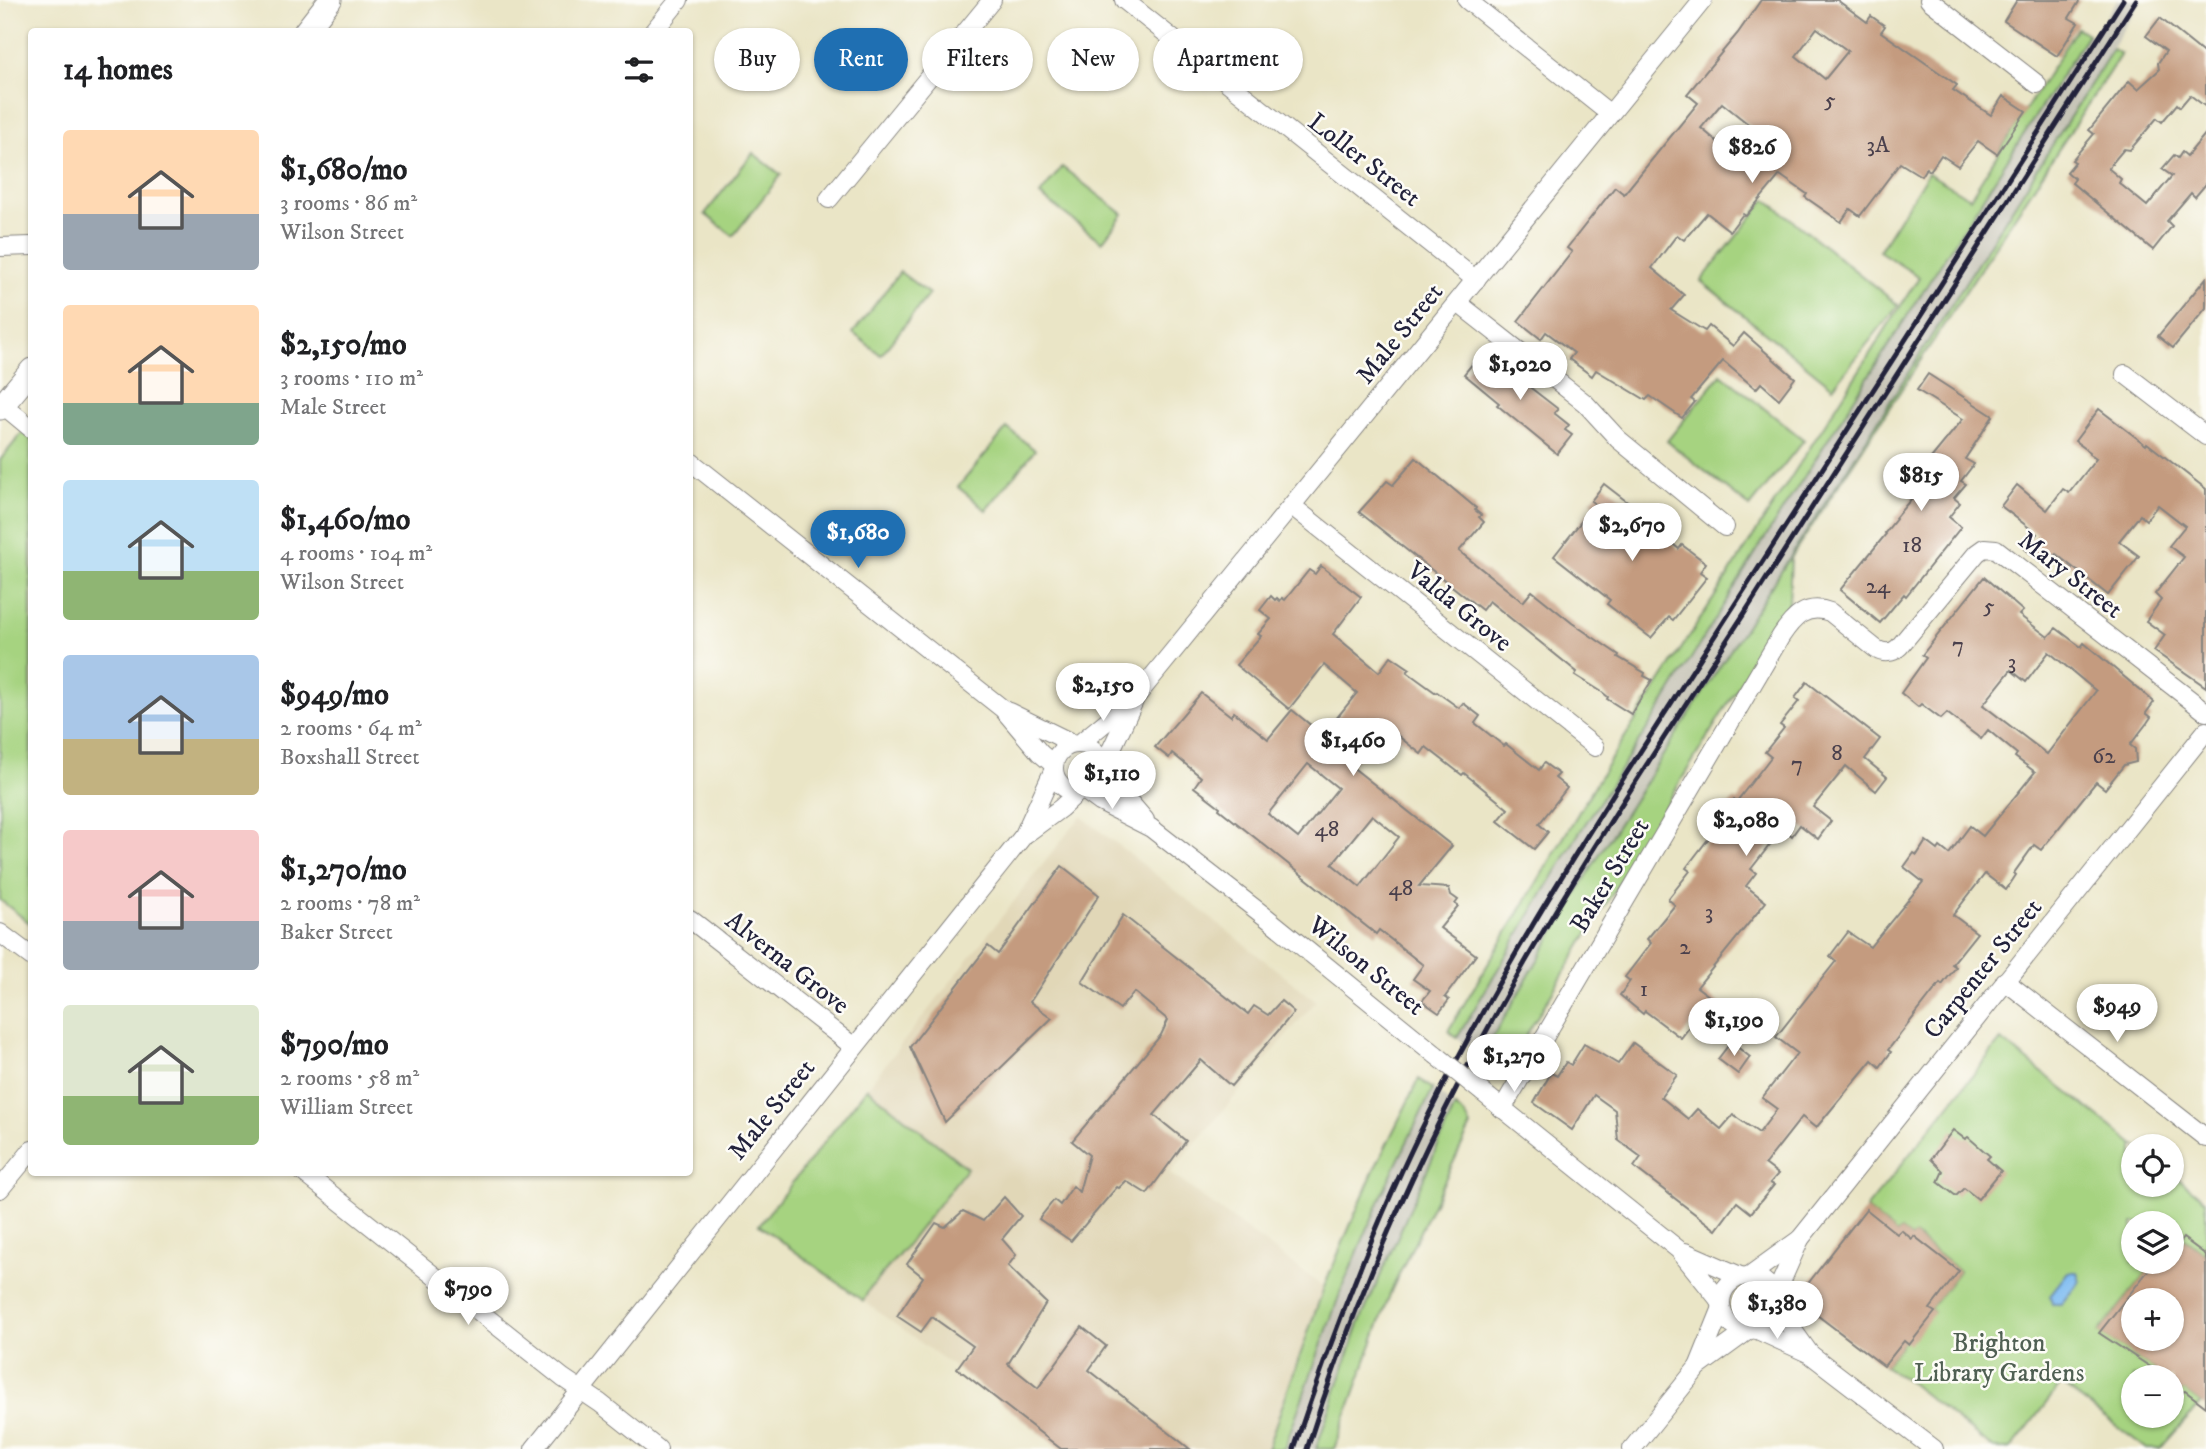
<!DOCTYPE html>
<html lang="en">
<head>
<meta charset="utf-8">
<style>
  :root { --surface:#fff; --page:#f2f2f2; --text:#202124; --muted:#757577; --accent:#1f6fb2 }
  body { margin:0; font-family:"IM FELL DW Pica",serif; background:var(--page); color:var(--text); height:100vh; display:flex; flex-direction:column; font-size:26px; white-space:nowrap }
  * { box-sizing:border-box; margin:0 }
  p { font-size:23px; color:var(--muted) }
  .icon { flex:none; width:38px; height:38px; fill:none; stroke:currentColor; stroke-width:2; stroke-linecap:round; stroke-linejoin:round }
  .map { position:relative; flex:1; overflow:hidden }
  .drawer { position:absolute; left:28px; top:28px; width:665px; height:1148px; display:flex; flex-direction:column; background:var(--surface); border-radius:7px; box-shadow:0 2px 5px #0004 }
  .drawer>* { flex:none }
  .top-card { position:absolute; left:714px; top:28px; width:665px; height:63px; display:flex; gap:14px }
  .fabs { position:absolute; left:2121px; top:1134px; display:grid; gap:14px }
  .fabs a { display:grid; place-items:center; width:63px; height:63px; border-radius:50%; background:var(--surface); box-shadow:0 2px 5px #0004; font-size:35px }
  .price { position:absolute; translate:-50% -60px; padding:0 16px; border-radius:24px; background:#fff; color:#222; font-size:23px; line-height:46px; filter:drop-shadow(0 2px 4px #0008) }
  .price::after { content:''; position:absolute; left:50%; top:42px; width:21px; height:16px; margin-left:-10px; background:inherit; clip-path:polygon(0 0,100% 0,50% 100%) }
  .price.on { background:var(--accent); color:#fff }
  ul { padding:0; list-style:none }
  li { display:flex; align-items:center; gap:21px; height:175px; padding:0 35px }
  li span { display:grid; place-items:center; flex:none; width:196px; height:140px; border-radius:7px; color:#555 }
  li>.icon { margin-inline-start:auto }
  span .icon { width:84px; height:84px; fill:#fffc; stroke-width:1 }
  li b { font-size:30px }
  h2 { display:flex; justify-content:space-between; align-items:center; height:84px; padding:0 35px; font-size:30px }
  .pill { padding:0 24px; border-radius:32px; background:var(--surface); box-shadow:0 2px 5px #0004; font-size:24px; line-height:63px }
  .pill.on { background:var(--accent); color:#fff }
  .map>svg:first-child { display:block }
</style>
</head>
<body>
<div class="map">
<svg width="2206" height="1449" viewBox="0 0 2206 1449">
  <rect width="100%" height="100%" fill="#fdfcf7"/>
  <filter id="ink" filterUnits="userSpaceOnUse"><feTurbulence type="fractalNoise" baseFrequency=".0143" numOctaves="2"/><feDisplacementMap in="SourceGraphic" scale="14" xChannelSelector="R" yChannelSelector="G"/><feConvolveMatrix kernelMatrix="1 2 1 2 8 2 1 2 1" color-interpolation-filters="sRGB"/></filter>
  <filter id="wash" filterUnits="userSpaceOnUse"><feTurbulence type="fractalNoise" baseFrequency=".00686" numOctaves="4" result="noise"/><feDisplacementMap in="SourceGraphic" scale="28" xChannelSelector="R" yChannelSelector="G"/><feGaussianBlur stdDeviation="1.57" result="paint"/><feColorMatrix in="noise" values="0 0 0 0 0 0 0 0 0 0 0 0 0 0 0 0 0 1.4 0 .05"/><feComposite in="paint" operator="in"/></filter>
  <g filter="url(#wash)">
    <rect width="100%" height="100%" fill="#eae5c6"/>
    <!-- built -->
    <polygon fill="#e1d7b7" points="1081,816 1316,1001 1170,1173 1324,1287 1267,1449 1067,1449 759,1225"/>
    <!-- industrial -->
    <g fill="#c7c5b8">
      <polygon points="2117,0 2142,0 2112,47 2113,49 1886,408 1602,850 1482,1056 1457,1038 1576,838 1662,706 1763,541 2088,34 2093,36"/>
      <polygon points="1433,1089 1455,1107 1359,1324 1316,1449 1285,1449 1342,1288 1389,1179"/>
    </g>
    <!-- green -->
    <g fill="#a6d380" stroke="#647a5e" stroke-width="2">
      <polygon points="2077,28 2088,34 1763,541 1662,706 1576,838 1457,1038 1448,1031 1607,765 1919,277 1879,251 1928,173 1970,198"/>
      <polygon points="2113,49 2121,54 1791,558 1789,603 1505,1070 1497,1068 1482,1056 1602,850 1886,408"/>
      <polygon points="753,153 781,175 733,236 705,214"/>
      <polygon points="1062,167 1123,214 1102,242 1040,195"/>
      <polygon points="1766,199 1898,305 1833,387 1701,281"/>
      <polygon points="900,272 929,294 881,355 853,333"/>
      <polygon points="1721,374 1804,440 1750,507 1667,441"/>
      <polygon points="1007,428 1035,450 986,510 958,487"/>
      <polygon points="23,432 31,439 31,924 0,900 0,460"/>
      <polygon points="2001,1040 2136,1146 2133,1146 2133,1185 2172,1185 2172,1174 2206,1201 2206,1255 2184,1238 2179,1243 2173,1238 2172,1240 2172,1223 2133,1223 2133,1262 2155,1262 2099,1332 2155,1370 2153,1377 2133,1377 2133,1416 2172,1416 2172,1396 2184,1390 2201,1403 2160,1449 2147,1449 2061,1384 2011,1449 1994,1449 1906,1380 1884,1366 1904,1341 1934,1312 1930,1309 1959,1271 1915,1236 1912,1239 1901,1230 1897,1234 1866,1209"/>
      <polygon points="1419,1079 1433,1089 1389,1179 1342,1288 1284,1449 1267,1449 1324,1287 1373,1172"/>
      <polygon points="867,1088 967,1168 898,1256 870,1288 863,1301 759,1225"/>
      <polygon points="1455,1107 1466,1116 1471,1126 1392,1289 1334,1449 1316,1449 1359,1324"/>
    </g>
    <!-- water -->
    <polygon fill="#7dbbf1" stroke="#506e96" stroke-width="2" points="2068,1272 2077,1272 2080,1281 2061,1304 2052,1304 2050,1295"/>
    <g id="blocks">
      <!-- building -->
      <g fill="#c49b7f" fill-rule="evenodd">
        <path d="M1761,0H1837L1867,22L1871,16L1885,26L1881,32L1957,85L1953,90L1991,115L2003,96L2026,111L1997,154L1978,141L1958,166L1941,155L1930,171L1926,168L1921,176L1900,163L1860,216L1850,209L1841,222L1805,197L1807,194L1780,175L1746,216L1743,214L1730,231L1707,213L1684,240L1677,235L1652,268L1684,295L1671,310L1703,330L1705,331L1709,326L1733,346L1744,333L1795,378L1779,399L1761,383L1756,389L1723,361L1691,399L1695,402L1682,418L1650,396L1646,400L1596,370L1592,376L1569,359L1574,353L1546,332L1541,339L1518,321L1572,252L1567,248L1615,187L1624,194L1698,103L1687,94L1738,33ZM1817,28L1848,51L1825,79L1796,56ZM1722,103L1758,132L1737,158L1701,128Z"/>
        <polygon points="2017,0 2080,0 2069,18 2078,23 2057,56 2004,21"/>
        <polygon points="2160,18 2206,55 2206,107 2190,95 2180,107 2177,104 2162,122 2157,118 2130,150 2124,149 2108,168 2121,179 2119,183 2147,206 2172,176 2162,169 2174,155 2178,158 2182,152 2187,156 2206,133 2206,184 2195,197 2191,193 2167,221 2172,226 2153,250 2072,183 2075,179 2067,172 2075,162 2072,160 2094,134 2089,130 2129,81 2138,89 2159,70 2158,63 2166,51 2146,36"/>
        <polygon points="2206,278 2206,308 2173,348 2158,336"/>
        <polygon points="1483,351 1558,409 1554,413 1569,425 1565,430 1572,435 1557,454 1497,405 1499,403 1464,374"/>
        <polygon points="1928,374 1993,416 1965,459 1974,464 1961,481 1966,484 1954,498 1960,503 1949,517 1961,527 1906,596 1904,594 1880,623 1840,590 1886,534 1885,533 1896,519 1895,518 1918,491 1910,484 1963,419 1917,390"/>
        <polygon points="2099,409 2146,445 2147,443 2206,489 2206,687 2154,651 2165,635 2146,621 2161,600 2155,594 2184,557 2169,546 2185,526 2158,505 2146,520 2140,515 2119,541 2139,556 2108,595 2056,554 2052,557 2047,552 2040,561 2025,549 2037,534 2001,506 2017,485 2047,510 2063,489 2069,493 2096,459 2089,454 2090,452 2075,441"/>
        <polygon points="1416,458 1476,508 1475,510 1481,515 1479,517 1484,522 1459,551 1523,602 1532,591 1572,623 1619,655 1618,657 1645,673 1644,676 1652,680 1631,714 1607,699 1608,697 1602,692 1575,675 1577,672 1489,601 1482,610 1359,512 1387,481 1393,485"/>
        <polygon points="1604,484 1630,504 1628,506 1640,518 1679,549 1682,545 1706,563 1700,572 1707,577 1673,620 1669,617 1651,638 1607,604 1610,600 1554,556 1595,504 1591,501"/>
        <path d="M1321,566L1361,597L1333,634L1379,672L1391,656L1410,669L1407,672L1436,693L1437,692L1459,708L1463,703L1480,716L1475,723L1504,746L1506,744L1539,770L1544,763L1559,774L1555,778L1567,788L1539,824L1548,832L1534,849L1498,821L1508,809L1464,773L1462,775L1426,747L1421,754L1383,724L1351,766L1452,846L1419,886L1449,888L1451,895L1458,900L1455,904L1458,906L1440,928L1476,955L1445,997L1449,1000L1439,1013L1422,1001L1430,991L1413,979L1423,965L1379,930L1376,934L1219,809L1220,807L1194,787L1201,777L1172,753L1169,758L1155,747L1201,693L1231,716L1234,712L1268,739L1292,710L1323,735L1357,693L1324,665L1289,709L1236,665L1261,636L1258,634L1271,619L1260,610L1271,596L1275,600L1277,598L1280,601L1282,598L1285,600L1309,570L1315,574ZM1308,764L1338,788L1298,838L1268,814ZM1372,815L1399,837L1360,887L1332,864Z"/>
        <path d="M1984,577L2023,611L2019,615L2048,637L2056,628L2081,647L2084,643L2154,702L2146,713L2151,717L2147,723L2130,745L2135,749L2136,762L2124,765L2105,789L2096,782L2041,850L2034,845L2014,873L2016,875L2006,890L1985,874L1953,915L1977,933L1952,964L1956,967L1942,985L1940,983L1888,1050L1891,1052L1880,1067L1872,1060L1816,1128L1802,1117L1765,1164L1778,1174L1770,1183L1774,1185L1751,1213L1737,1202L1716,1230L1634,1167L1641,1157L1618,1140L1615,1110L1594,1095L1572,1130L1534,1103L1551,1073L1557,1076L1566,1062L1571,1065L1584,1044L1618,1064L1633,1043L1677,1075L1661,1097L1688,1119L1697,1109L1721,1129L1733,1115L1759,1133L1777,1109L1762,1098L1797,1053L1776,1037L1836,961L1830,956L1848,932L1870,947L1923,882L1904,867L1914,853L1917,855L1926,841L1938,850L1940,847L1949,854L1970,826L1983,836L2035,772L2015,757L2017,754L1988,730L1981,739L1947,713L1941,719L1921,704L1918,707L1901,693L1926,658L1922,655ZM2049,652L2096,691L2047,754L1983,705L2011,670L2026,682Z"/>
        <polygon points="1807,682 1880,739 1865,759 1887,777 1876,791 1846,766 1813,807 1831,821 1818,839 1800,825 1792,836 1783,828 1751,869 1756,873 1746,886 1766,902 1697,987 1726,1009 1713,1024 1700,1013 1681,1038 1645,1011 1643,1014 1620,995 1630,981 1625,977 1651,943 1647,939 1675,905 1668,899 1690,871 1686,868 1715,830 1712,828 1734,799 1737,801 1771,757 1765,752 1784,728 1780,725 1799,701 1795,698"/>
        <polygon points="1062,866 1099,895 1030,1002 1052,1018 945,1122 910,1047 988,946 998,954"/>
        <polygon points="1123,915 1248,1014 1254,1006 1268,1015 1281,1001 1294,1012 1231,1086 1201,1060 1154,1115 1186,1141 1147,1194 1126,1181 1119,1188 1117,1187 1071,1241 1039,1219 1054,1200 1060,1205 1073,1186 1079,1192 1089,1155 1072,1141 1161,1035 1168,1020 1134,992 1120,1009 1082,982"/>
        <polygon points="1731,1042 1750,1057 1738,1074 1718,1059"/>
        <polygon points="1953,1130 1965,1139 1968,1137 1990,1156 1987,1159 2001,1171 1978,1199 1964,1188 1956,1196 1938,1182 1943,1171 1931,1159"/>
        <polygon points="1004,1197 1021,1216 1002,1239 1016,1255 1008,1266 1046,1303 1008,1364 1038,1388 1082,1327 1106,1346 1089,1370 1190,1449 1061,1449 957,1368 973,1346 932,1317 921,1332 897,1316 923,1277 907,1264 936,1223 945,1227 963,1211 983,1221"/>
        <polygon points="1866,1209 1897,1234 1901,1230 1912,1239 1914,1236 1959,1271 1930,1309 1935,1312 1909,1345 1904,1341 1884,1366 1796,1299"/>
        <path d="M2172,1237L2179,1243L2183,1238L2206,1255V1407L2185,1391L2172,1396V1377H2153L2155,1370L2099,1333L2155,1262H2172ZM2133,1300H2172V1339H2133Z"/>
      </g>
    </g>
  </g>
  <g filter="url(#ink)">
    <use href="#blocks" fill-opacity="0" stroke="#868480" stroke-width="2"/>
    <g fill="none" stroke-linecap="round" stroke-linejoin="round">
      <defs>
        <g id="street">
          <polyline points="1124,0 1476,280"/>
          <polyline points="1467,0 1610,114"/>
          <polyline points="1929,0 2037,84"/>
          <polyline points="653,32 679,0"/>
          <polyline points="829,199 992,0"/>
          <polyline points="0,247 32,246"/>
          <polyline points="1458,303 1585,403 1618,439 1725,527"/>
          <polyline points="2125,374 2206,436"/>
          <polyline points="3,405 32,429"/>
          <polyline points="690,461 1003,709 1040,753 1054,765"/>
          <polyline points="1292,506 1595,747"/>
          <polyline points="1009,712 1074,744"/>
          <polyline points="1079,744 1135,698 1703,0"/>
          <circle cx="1078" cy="768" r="24"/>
          <polyline points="1102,765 1112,748 1134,701"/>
          <polyline points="1102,770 1145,820"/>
          <polyline points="1085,791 1100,802 1151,828 1267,918 1436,1055"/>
          <polyline points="1027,833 1061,808 1078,792"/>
          <polyline points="690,919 854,1047"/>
          <polyline points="0,933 32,957"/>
          <polyline points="2005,981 2206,1138"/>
          <polyline points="1482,1092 1679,1250 1720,1301"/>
          <path d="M1502,1109L1781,636C1793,618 1806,603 1830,612L1876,649C1884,654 1893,653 1899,647L1977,553L1984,548L1996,549L2206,712"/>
          <polyline points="303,1172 563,1378 600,1403 658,1449"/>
          <polyline points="0,1189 32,1150"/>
          <polyline points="1685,1252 1740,1276"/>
          <polyline points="1750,1275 1800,1239 2206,731"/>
          <circle cx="1748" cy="1303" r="27"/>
          <polyline points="1774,1298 1800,1239"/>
          <polyline points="1775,1305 1810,1354"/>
          <polyline points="1755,1329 1810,1354 1934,1449"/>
          <polyline points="1698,1367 1721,1310"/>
          <polyline points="534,1449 1024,835 1054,769"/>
          <polyline points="1632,1449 1698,1367 1749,1330"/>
        </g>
        <g id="secondary">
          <polyline points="305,32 330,0"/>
          <polyline points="0,408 32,370"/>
        </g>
      </defs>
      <!-- street casing -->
      <use href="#street" stroke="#868480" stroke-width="20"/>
      <!-- secondary casing -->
      <use href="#secondary" stroke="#868480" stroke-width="25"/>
      <!-- street -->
      <use href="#street" stroke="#fff" stroke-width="18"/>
      <!-- secondary -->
      <use href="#secondary" stroke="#fff" stroke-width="23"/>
      <!-- rail -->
      <g stroke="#22223b" stroke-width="5">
        <path d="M1294,1449C1332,1335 1375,1222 1429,1114C1519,933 1632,765 1741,595C1869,397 1996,199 2123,0"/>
        <path d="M1307,1449C1361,1278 1437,1113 1527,959C1595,842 1669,730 1742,617C1873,411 2005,206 2136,0"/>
      </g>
      <defs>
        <polyline id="street-bridge" points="1436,1055 1482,1092"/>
      </defs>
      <!-- street-bridge casing -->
      <use href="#street-bridge" stroke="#868480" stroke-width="20" stroke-linecap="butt"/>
      <!-- street-bridge -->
      <use href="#street-bridge" stroke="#fff" stroke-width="18"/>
    </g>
  </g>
  <g text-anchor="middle" stroke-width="5" stroke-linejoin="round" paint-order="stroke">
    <!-- number labels -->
    <g font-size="23" fill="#4a404c">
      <text x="1830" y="107">5</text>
      <text x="1878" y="152">3A</text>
      <text x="1912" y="552">18</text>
      <text x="1878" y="593">24</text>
      <text x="1989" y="613">5</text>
      <text x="1958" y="652">7</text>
      <text x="2012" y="669">3</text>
      <text x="1837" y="760">8</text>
      <text x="2104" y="763">62</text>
      <text x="1797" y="771">7</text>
      <text x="1327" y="836">48</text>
      <text x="1401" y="895">48</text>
      <text x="1709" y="919">3</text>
      <text x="1685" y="954">2</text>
      <text x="1644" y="996">1</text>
    </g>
    <!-- street labels -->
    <g font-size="26" fill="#22223b" stroke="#fdfcf7">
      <text transform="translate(1365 159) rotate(38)" y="9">Loller Street</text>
      <text transform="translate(1399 333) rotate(-51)" y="9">Male Street</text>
      <text transform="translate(2071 574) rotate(38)" y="9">Mary Street</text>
      <text transform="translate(1460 606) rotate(39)" y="9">Valda Grove</text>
      <text transform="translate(1609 875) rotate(-59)" y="9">Baker Street</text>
      <text transform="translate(788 962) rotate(38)" y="9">Alverna Grove</text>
      <text transform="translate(1367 965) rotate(39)" y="9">Wilson Street</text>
      <text transform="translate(1982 968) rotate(-51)" y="9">Carpenter Street</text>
      <text transform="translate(771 1109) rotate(-51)" y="9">Male Street</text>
    </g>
    <!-- park labels -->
    <g font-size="26" fill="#506053" stroke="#fdfcf7">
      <text x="1999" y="1351">Brighton<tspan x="1999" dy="30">Library Gardens</tspan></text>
    </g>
  </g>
</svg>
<div class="fabs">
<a><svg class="icon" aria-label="locate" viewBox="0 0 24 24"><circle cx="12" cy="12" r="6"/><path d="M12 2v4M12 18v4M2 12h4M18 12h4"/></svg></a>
<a><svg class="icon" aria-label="layers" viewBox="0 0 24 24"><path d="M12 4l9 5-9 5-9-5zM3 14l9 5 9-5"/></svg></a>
<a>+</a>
<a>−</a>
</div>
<b class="price" style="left:1752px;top:185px">$826</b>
<b class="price" style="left:1520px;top:402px">$1,020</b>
<b class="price" style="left:1921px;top:513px">$815</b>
<b class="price" style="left:1632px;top:563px">$2,670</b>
<b class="price on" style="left:858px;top:570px">$1,680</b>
<b class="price" style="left:1103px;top:723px">$2,150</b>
<b class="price" style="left:1353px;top:778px">$1,460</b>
<b class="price" style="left:1112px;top:811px">$1,110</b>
<b class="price" style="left:1746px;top:858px">$2,080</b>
<b class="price" style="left:2117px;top:1044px">$949</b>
<b class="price" style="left:1734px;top:1058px">$1,190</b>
<b class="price" style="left:1514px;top:1094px">$1,270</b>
<b class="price" style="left:468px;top:1327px">$790</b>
<b class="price" style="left:1777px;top:1341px">$1,380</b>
<div class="top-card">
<a class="pill">Buy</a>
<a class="pill on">Rent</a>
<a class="pill">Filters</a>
<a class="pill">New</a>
<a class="pill">Apartment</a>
</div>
<section class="drawer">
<h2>14 homes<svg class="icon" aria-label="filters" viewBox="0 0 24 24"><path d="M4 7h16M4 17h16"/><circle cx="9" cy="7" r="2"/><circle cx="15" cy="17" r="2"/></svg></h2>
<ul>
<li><span style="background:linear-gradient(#ffd9b3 60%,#9aa5b1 0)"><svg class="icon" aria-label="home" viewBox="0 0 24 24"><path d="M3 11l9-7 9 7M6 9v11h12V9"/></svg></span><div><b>$1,680/mo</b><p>3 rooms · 86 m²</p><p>Wilson Street</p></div></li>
<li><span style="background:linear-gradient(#ffd9b3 70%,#7fa58c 0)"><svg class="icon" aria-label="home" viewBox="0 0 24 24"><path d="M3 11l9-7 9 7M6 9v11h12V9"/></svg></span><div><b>$2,150/mo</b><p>3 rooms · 110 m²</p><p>Male Street</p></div></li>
<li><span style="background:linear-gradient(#bfe0f5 65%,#8fb573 0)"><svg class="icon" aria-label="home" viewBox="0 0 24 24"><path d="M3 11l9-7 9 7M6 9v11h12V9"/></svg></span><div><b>$1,460/mo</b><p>4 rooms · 104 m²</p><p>Wilson Street</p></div></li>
<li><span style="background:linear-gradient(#a9c7e8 60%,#c2b280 0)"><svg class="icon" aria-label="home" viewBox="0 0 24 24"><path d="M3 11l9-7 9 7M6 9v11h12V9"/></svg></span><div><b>$949/mo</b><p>2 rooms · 64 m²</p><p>Boxshall Street</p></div></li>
<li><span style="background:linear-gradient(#f6c9c9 65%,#9aa5b1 0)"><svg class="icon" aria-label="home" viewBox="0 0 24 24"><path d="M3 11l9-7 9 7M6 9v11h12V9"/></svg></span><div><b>$1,270/mo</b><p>2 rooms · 78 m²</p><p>Baker Street</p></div></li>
<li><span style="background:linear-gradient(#dfe7d0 65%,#8fb573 0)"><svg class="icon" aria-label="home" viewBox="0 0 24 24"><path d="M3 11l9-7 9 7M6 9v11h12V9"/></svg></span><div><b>$790/mo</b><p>2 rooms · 58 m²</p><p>William Street</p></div></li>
</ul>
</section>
</div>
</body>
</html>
